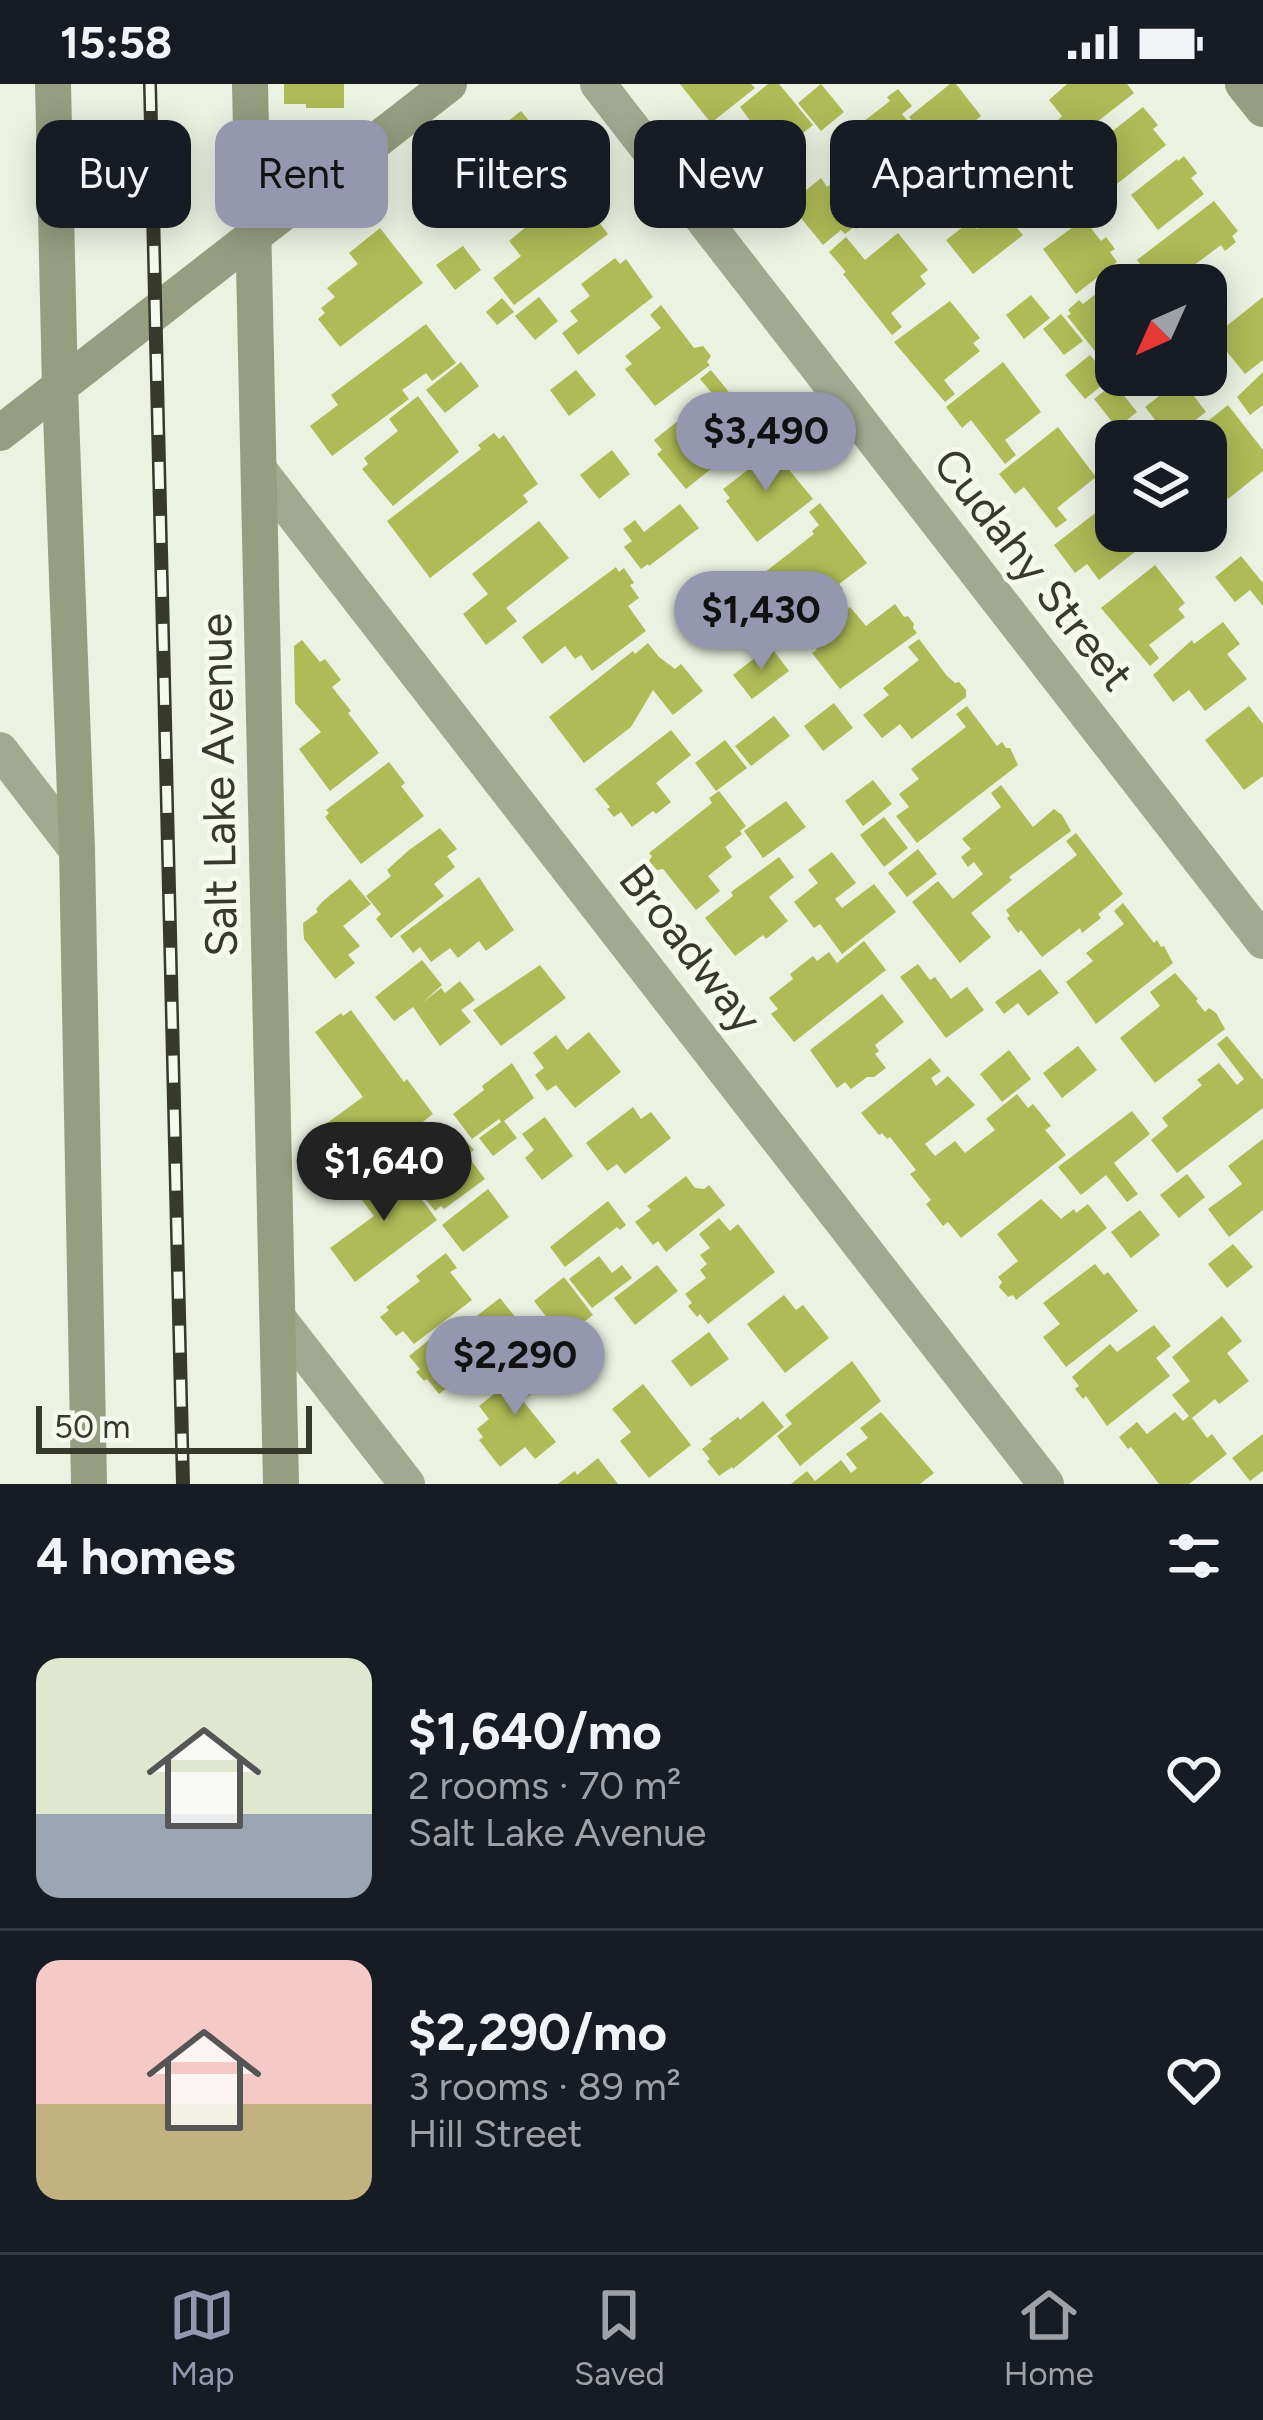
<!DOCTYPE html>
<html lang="en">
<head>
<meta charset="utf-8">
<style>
  :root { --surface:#171b24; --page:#20242c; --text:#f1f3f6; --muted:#9ea1a6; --line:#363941; --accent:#9597ae }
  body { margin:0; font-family:Figtree,sans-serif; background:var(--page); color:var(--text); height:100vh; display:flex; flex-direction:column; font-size:45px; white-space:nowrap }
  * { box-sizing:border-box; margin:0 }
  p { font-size:39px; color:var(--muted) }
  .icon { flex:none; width:66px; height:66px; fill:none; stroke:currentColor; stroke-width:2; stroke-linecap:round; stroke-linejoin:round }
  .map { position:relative; height:1400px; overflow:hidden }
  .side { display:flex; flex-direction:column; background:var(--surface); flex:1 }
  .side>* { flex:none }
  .guide { position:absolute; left:36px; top:36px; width:1191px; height:108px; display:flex; gap:24px }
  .needle { width:78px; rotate:225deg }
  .fabs { position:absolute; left:1095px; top:180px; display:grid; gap:24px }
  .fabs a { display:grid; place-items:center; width:132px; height:132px; border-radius:24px; background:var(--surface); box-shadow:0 6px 30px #0003; font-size:60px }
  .scale { position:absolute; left:36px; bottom:30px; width:276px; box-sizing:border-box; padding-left:12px; border:6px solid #36392c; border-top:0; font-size:33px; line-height:42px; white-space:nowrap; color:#36392c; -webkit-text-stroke:9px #f5f9ee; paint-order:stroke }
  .price { position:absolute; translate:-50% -102px; padding:0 27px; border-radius:42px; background:var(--accent); color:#111; font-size:39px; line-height:78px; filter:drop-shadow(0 3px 6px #0008) }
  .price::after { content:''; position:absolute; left:50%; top:72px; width:36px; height:27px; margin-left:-18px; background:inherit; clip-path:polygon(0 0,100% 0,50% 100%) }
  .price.active { background:#222; color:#fff }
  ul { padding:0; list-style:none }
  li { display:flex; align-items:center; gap:36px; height:300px; padding:0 36px }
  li+li { border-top:3px solid var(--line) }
  li span { display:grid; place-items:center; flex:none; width:336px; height:240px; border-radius:24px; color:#555 }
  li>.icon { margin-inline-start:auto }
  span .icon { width:144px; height:144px; fill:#fffc; stroke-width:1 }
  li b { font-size:51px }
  h2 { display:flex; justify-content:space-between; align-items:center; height:144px; padding:0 36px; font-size:51px }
  .pill { padding:0 42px; border-radius:24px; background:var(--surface); box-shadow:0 6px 30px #0003; font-size:42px; line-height:108px }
  .pill.active { background:var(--accent); color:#111 }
  .status { display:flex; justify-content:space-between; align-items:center; height:84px; padding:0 60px; background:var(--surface); direction:ltr }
  .status svg { height:33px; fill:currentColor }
  .tab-bar { display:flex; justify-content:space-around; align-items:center; height:168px; border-top:3px solid var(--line); background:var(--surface); font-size:33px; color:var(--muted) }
  .tab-bar a { display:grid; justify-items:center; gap:6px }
  .tab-bar .active { color:var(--accent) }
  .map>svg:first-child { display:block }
</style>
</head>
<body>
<div class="status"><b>15:58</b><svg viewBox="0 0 49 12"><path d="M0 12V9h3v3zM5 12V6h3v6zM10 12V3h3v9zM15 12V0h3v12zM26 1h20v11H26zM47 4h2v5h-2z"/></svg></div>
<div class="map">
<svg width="1263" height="1400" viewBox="0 0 1263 1400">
  <rect width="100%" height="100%" fill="#ebf2e2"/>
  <!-- building -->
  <g fill="#aebb56">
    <polygon points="284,0 344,0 344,24 306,24 306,20 284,20"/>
    <polygon points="680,0 751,0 755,4 711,39"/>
    <polygon points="768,0 779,0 813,41 776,71 740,23"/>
    <polygon points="821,0 844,28 821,47 798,19"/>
    <polygon points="950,0 956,0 981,32 937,68 909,33"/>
    <polygon points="1067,0 1127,0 1134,9 1074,56 1058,36 1062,32 1049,16"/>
    <polygon points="898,5 912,22 902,30 934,70 906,92 863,38 890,17 887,13"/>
    <polygon points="1143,23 1158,41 1153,45 1166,61 1108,107 1081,72"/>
    <polygon points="521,27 560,75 508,116 470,67"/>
    <polygon points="1004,37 1020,57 999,74 984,54"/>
    <polygon points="1184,72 1197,89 1191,94 1204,110 1158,146 1131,111 1177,75 1178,77"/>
    <polygon points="1087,86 1106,109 1084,126 1066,103"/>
    <polygon points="1039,87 1059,111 1017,144 1023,151 973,190 946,156 971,137 977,145 1003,125 997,119"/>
    <polygon points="843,91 875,130 856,145 854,143 845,150 841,146 823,161 796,128 801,125 794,116 821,94 827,103"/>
    <polygon points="548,94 581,136 591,128 608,150 514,221 493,194 521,172 509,157 532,138 529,134 542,123 531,108"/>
    <polygon points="1214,117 1238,147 1232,152 1236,158 1225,167 1221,161 1189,185 1193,192 1182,201 1178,194 1169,201 1156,201 1137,176"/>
    <polygon points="1084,135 1101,157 1106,153 1115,165 1110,168 1117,178 1076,210 1043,165"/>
    <polygon points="380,144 423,199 340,263 318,235 325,229 321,224 335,213 327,204 358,180 349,169"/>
    <polygon points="898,149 928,186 920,192 926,200 891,229 902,243 892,251 843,190 846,188 829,168 846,153 865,176"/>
    <polygon points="463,162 481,186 455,206 436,181"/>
    <polygon points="615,174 620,180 626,175 653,213 578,271 562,249 578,237 570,227 590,212 581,200"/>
    <polygon points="1111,198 1116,204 1116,263 1113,266 1110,262 1098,271 1067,232 1071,230 1068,226 1079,216 1083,220"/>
    <polygon points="1031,211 1050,234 1024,255 1006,231"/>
    <polygon points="539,213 558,237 535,256 515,232"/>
    <polygon points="1263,213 1263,276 1245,290 1219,258 1206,268 1206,231 1219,248"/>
    <polygon points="502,214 514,228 497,241 486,228"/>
    <polygon points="950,217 980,254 973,259 980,267 944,296 955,310 945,318 894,258"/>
    <polygon points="661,221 694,264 703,262 711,272 707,278 710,281 655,322 625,285 632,280 625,272 661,244 650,231"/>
    <polygon points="1061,230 1083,257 1064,271 1043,245"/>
    <polygon points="426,240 456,279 432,297 426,289 402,306 409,315 332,372 310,342 338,321 331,311"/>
    <polygon points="1090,271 1110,295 1085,315 1065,291"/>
    <polygon points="461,278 479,302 445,329 426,306"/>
    <polygon points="1003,278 1041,328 1005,356 1016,371 1005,380 971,336 962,344 946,323"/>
    <polygon points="576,286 596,311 569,332 550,306"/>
    <polygon points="711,286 762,349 734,371 732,368 686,405 657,370 662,366 654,356 694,324 709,343 728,328 700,295"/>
    <polygon points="1263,288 1263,321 1250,331 1237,313"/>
    <polygon points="1179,292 1206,328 1170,355 1145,323 1172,302 1170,299"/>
    <polygon points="1114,299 1137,328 1117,344 1094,315"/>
    <polygon points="418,312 459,368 393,422 362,385 368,380 364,374 398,347 389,335"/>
    <polygon points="1228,321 1263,366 1263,387 1228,415 1206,387 1206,357 1183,357"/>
    <polygon points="1144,338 1159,357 1119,357"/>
    <polygon points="1058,343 1096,393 1057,424 1067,436 1056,444 1024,403 1015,410 999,390"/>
    <polygon points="494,349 499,355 504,351 538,400 523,411 528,418 430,494 387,437 481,365 478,361"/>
    <polygon points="764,355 813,415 757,458 726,417 730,414 723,405 762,375 754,363"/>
    <polygon points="612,366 630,390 599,415 580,391"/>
    <polygon points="1116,413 1116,447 1150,447 1154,453 1099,496 1087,480 1075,489 1054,461"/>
    <polygon points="820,419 867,479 839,500 843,505 826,519 821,513 793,534 790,530 774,543 756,519 771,507 760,492 814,450 812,447 819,441 809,428"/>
    <polygon points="680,420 699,444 649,482 648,480 641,485 624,463 632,457 623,445 635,436 644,448"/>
    <polygon points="539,437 569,474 506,524 517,537 486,561 463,530 488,510 472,490"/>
    <polygon points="1241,472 1263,499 1263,522 1250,506 1235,518 1215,493"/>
    <polygon points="1155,481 1185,519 1178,525 1185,533 1149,561 1159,574 1150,582 1101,524"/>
    <polygon points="616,483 619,488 624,484 634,499 630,501 639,514 628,522 646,547 592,587 581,571 575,575 565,562 542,580 522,553"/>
    <polygon points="716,498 735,523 708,544 689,519"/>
    <polygon points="895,520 904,533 908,532 914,540 913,544 917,549 840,605 812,569 817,566 809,555 850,523 866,542"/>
    <polygon points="1223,538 1240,560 1227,570 1247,595 1205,627 1189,606 1173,618 1153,591 1192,556 1194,560"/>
    <polygon points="919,555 947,592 955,599 959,598 966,606 966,613 912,655 900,640 882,654 863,631 889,611 883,604 919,576 908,563"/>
    <polygon points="302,556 320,578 325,575 341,596 332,603 351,627 348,629 379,669 330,707 299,665 321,648 295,619 294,562"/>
    <polygon points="648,559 659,573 675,585 681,580 703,607 673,631 653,606 631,643 584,679 549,633 633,567 635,570"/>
    <polygon points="770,562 789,587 752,615 733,591"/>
    <polygon points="834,619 853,644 823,667 804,642"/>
    <polygon points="967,622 997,662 1002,658 1006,664 1010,664 1018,681 917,759 896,732 909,723 899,710 919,695 911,685 966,643 956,630"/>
    <polygon points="1249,622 1263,640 1263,692 1244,706 1205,656"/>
    <polygon points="774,632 790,652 751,682 735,662"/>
    <polygon points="671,646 691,671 656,699 671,718 656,730 653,727 632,743 621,728 614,733 607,725 610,723 595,705"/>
    <polygon points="725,656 747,684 716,707 695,679"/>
    <polygon points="389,678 405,699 401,702 424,732 361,780 325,733 329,729 326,726"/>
    <polygon points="873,696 892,720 863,742 845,717"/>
    <polygon points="1001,701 1033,743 1054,725 1062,731 1071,747 1009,793 1012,796 971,829 991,853 960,879 912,818 938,797 953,815 983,790 974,778 968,783 961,773 971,765 962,755 1001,723 991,709"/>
    <polygon points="719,707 746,742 740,747 742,750 725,763 732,773 708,792 720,807 696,826 663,785 657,786 649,777 652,772 649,769 712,719 709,714"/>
    <polygon points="786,717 806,743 763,774 744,747"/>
    <polygon points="884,733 908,764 884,783 860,751"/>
    <polygon points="440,744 457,765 447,772 455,783 434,800 444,812 391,854 376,835 381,830 366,812 391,792 387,786 409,766"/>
    <polygon points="1076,749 1123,810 1098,830 1101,834 1082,849 1080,844 1042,873 1021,846 1018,849 1007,834 1010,832 1006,826 1077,771 1066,757"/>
    <polygon points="918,765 937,790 907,813 888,789"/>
    <polygon points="832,768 856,799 835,815 842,824 874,800 896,828 842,870 820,840 814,844 794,818 818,799 808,786"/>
    <polygon points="779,773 794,793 769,813 788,837 766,855 763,851 735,872 705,834 733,812 731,808"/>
    <polygon points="479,793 514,846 486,867 479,857 458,874 450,864 431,878 420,863 413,869 400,852"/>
    <polygon points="350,795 371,820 343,842 360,862 348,871 355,879 335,895 304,855 303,839 318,828 316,825 323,817"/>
    <polygon points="1123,819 1154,859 1157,856 1161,863 1164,862 1173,879 1096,940 1066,898 1093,877 1086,869 1124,840 1114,827"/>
    <polygon points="864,857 886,886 794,958 771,930 778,925 769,914 793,895 790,890 813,872 817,877 829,868 837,879"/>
    <polygon points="422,876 442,901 422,919 441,904 445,909 460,897 475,916 461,926 471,938 440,962 413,923 394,937 375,913"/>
    <polygon points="918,880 930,896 935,893 951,915 967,903 984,926 946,954 900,893"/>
    <polygon points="540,881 566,914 501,962 473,926"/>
    <polygon points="1040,885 1059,909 1028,932 1018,919 1004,930 995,918"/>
    <polygon points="1175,889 1198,915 1196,917 1205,928 1209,924 1216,929 1225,945 1155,999 1120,954 1160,922 1150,908"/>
    <polygon points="882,910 904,938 875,961 879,967 875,970 886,984 874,993 867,993 851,1005 845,998 837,1004 810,966"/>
    <polygon points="351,926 404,998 407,995 433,1030 351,1093 330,1064 333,1062 320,1044 363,1013 315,948 341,929 343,932"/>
    <polygon points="589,948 621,988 575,1024 556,1001 547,1007 535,991 544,984 533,969 556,951 567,966"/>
    <polygon points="1227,952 1263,996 1263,1024 1177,1089 1151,1056 1168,1042 1162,1034 1202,1001 1197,996 1219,979 1237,1001 1244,995 1217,960"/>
    <polygon points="1078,962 1097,986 1062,1014 1043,989"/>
    <polygon points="1009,966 1031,995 1002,1018 980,990"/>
    <polygon points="930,974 941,987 931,994 936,1002 948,992 975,1021 925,1060 935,1072 955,1057 965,1069 995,1046 986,1035 1017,1010 1028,1024 1033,1020 1051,1042 1045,1046 1066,1071 961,1154 948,1138 943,1142 926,1120 931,1116 910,1090 916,1086 890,1053 887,1055 882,1049 879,1051 861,1029"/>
    <polygon points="512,979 534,1014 504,1037 517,1054 493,1072 479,1054 501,1038 499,1035 472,1055 453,1030 484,1006 482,1002"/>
    <polygon points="633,1023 641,1035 651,1028 671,1054 625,1090 617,1080 607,1087 586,1059"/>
    <polygon points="1132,1027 1150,1050 1114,1079 1138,1110 1127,1118 1106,1091 1081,1111 1058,1083"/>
    <polygon points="545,1033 573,1072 542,1096 525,1074 534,1066 522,1050"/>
    <polygon points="450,1049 460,1062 466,1057 474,1066 467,1071 485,1095 444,1125 441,1122 435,1127 423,1112 430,1107 410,1080"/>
    <polygon points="1263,1055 1263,1126 1229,1153 1208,1125 1242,1100 1228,1082"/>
    <polygon points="397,1082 437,1136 355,1198 330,1164 374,1132 358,1111"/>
    <polygon points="1187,1090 1205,1113 1179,1134 1160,1111"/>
    <polygon points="686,1092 695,1104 704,1105 709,1101 725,1121 666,1168 658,1157 653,1161 635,1138 651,1126 647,1122"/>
    <polygon points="488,1105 509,1133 463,1168 442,1141"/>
    <polygon points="1041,1115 1061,1135 1074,1125 1076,1129 1088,1120 1107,1144 1016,1216 1013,1211 1008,1213 999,1203 1002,1198 998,1193 1018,1177 997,1150"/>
    <polygon points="608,1117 626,1141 620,1146 617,1143 565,1183 550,1163"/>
    <polygon points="1140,1126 1160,1151 1131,1174 1111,1148"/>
    <polygon points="719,1134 730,1147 738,1140 775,1188 708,1240 700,1230 697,1233 688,1222 692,1219 685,1210 706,1194 700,1186 707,1180 700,1171 710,1164 699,1150"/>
    <polygon points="1233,1160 1253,1183 1227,1204 1208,1180"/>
    <polygon points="446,1169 457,1184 450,1188 472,1216 414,1260 403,1247 396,1252 380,1233 389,1226 386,1223 420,1197 416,1192"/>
    <polygon points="599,1172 612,1189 622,1181 632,1194 592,1224 569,1195"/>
    <polygon points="1095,1180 1104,1191 1108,1188 1138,1227 1066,1283 1043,1253 1060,1240 1043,1219"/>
    <polygon points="657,1181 678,1207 635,1241 614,1214"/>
    <polygon points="564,1193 593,1231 563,1254 534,1217"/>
    <polygon points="784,1211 796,1226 803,1221 829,1254 785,1289 747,1240"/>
    <polygon points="500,1214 529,1250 481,1288 476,1281 439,1310 427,1295 424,1297 416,1288 420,1285 409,1272 454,1236 461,1244"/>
    <polygon points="1222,1232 1242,1257 1227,1269 1249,1297 1219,1320 1215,1315 1192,1334 1207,1354 1212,1350 1227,1370 1189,1400 1159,1400 1131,1363 1128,1365 1119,1353 1137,1338 1147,1350 1175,1328 1183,1337 1189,1332 1172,1311 1190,1297 1172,1273"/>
    <polygon points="1154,1241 1171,1262 1156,1274 1170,1292 1107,1342 1086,1312 1083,1315 1075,1305 1079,1302 1072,1293 1110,1260 1117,1268"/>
    <polygon points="709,1248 729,1275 691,1303 671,1277"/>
    <polygon points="538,1275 551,1292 523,1317 556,1358 535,1375 525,1363 500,1383 479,1356 483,1353 477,1345 489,1335 479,1322"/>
    <polygon points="852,1277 881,1317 800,1382 777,1352 792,1340 785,1331"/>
    <polygon points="643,1300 691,1361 649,1394 620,1357 631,1348 612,1325"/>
    <polygon points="763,1317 784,1343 733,1385 732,1383 719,1392 707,1377 710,1375 702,1365 712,1357 709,1355 738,1333 740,1336"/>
    <polygon points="881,1328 934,1389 920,1400 791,1400 807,1387 815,1397 841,1376 851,1389 857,1384 846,1370 868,1354 860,1344"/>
    <polygon points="1263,1350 1263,1387 1250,1397 1232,1374"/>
    <polygon points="598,1374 618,1400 558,1400 575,1387 577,1391"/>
  </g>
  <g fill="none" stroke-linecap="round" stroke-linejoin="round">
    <!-- street -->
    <g stroke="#a2a991" stroke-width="36">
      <polyline points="598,0 1263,857"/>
      <polyline points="260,387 1046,1400"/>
      <polyline points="0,666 77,766"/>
      <polyline points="278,1234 407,1400"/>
    </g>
    <!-- secondary -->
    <g stroke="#969d80" stroke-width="36">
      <polyline points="53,0 60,303 77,766 89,1400"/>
      <polyline points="250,0 281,1400"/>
      <polyline points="1243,0 1263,25"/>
      <polyline points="0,349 449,0"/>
    </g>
    <defs>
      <polyline id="rail" points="150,0 183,1400"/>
    </defs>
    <!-- rail casing -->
    <use href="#rail" stroke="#36392c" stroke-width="14"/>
    <!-- rail -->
    <use href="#rail" stroke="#f5f9ee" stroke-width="9" stroke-dasharray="27" stroke-linecap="butt"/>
  </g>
  <g text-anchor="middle" stroke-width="10" stroke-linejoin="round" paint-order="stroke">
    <!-- street labels -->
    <g font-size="45" fill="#36392c" stroke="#f5f9ee">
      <text transform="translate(1034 485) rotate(52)" y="16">Cudahy Street</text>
      <text transform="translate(218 701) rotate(-91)" y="16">Salt Lake Avenue</text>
      <text transform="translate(691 864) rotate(52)" y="16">Broadway</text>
    </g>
  </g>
</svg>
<div class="fabs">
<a><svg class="needle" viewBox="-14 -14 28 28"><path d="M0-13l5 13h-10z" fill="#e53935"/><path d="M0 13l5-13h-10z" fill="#9ea1a6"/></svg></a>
<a><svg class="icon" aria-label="layers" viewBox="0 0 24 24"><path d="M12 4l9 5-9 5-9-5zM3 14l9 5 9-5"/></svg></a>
</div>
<div class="scale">50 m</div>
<b class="price" style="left:766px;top:410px">$3,490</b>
<b class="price" style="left:761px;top:589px">$1,430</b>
<b class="price active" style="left:384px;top:1140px">$1,640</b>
<b class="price" style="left:515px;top:1334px">$2,290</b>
<div class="guide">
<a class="pill">Buy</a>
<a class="pill active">Rent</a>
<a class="pill">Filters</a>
<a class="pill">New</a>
<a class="pill">Apartment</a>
</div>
</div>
<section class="side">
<h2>4 homes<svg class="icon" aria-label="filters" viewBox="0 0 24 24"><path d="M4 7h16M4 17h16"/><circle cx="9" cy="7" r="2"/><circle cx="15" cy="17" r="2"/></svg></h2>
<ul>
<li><span style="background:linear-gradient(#dfe7d0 65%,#9aa5b1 0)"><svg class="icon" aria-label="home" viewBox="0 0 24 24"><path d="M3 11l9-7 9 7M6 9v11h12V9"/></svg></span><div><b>$1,640/mo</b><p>2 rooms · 70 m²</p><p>Salt Lake Avenue</p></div><svg class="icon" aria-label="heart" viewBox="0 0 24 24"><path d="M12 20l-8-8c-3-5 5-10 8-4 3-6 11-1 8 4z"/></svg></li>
<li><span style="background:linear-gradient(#f6c9c9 60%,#c2b280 0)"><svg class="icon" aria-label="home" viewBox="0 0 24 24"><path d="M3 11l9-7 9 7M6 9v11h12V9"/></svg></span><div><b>$2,290/mo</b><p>3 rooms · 89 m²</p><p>Hill Street</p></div><svg class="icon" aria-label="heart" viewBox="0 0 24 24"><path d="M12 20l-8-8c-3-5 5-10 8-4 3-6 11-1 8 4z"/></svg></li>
</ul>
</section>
<nav class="tab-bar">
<a class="active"><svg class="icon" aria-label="map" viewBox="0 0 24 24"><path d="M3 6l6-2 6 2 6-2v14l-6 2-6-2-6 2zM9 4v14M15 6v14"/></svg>Map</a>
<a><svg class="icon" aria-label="saved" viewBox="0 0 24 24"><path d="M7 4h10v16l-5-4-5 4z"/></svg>Saved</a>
<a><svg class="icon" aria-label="home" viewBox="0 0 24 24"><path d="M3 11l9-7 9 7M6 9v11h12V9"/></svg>Home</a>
</nav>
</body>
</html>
